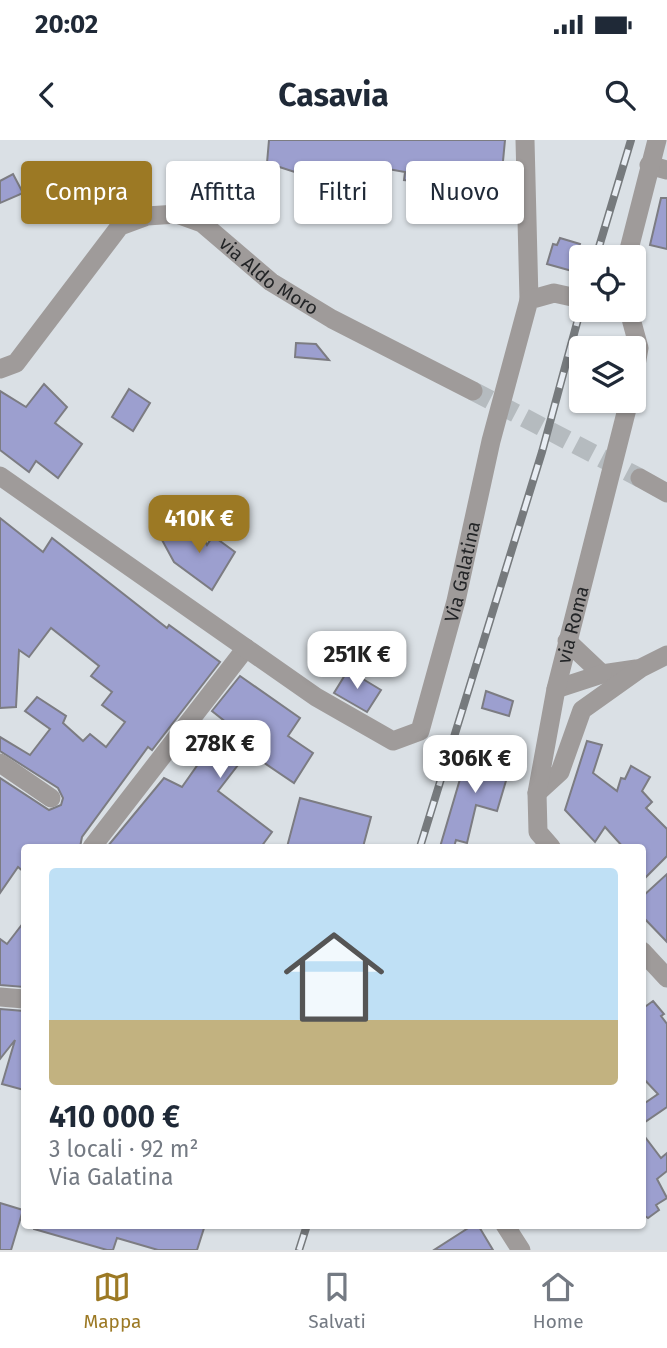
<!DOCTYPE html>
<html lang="it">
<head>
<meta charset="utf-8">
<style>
  :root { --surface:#fff; --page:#f6f6f7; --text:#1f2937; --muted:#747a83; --line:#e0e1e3; --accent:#9c7924 }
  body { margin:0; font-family:"Fira Sans",sans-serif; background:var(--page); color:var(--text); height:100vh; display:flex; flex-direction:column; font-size:26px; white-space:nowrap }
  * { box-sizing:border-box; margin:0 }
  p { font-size:23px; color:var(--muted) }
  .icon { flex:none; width:38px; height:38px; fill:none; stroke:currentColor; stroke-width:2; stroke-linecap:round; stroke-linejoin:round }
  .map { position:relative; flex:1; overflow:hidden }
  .panel { position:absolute; left:21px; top:704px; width:625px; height:385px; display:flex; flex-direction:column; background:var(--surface); border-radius:7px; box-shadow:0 2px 5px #0004 }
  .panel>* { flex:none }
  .banner { position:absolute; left:21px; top:21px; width:626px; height:63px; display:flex; gap:14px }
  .buttons { position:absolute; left:569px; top:105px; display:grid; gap:14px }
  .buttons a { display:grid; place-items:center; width:77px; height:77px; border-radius:7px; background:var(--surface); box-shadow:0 2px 5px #0004; font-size:35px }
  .price { position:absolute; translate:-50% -60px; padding:0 16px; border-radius:14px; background:#fff; color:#222; font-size:23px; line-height:46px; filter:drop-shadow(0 2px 4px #0008) }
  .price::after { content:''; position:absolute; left:50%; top:42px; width:21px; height:16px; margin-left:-10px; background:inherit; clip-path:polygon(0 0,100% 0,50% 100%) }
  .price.on { background:var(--accent); color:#fff }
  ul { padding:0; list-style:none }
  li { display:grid; align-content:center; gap:14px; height:371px; padding:0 28px }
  li span { display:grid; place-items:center; height:217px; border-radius:7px; color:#555 }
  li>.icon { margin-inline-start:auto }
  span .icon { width:126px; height:126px; fill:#fffc; stroke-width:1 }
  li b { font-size:30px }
  .tag { padding:0 24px; border-radius:7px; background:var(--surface); box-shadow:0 2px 5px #0004; font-size:24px; line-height:63px }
  .tag.on { background:var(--accent); color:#fff }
  .status { display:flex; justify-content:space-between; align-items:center; height:49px; padding:0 35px; background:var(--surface); direction:ltr }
  .status svg { height:19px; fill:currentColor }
  header { display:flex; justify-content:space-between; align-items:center; height:91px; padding:0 28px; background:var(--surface); font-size:32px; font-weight:700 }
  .tab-bar { display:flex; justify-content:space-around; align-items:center; height:98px; border-top:2px solid var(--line); background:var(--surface); font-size:19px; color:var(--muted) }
  .tab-bar a { display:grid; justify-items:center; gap:4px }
  .tab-bar .on { color:var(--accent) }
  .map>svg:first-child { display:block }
</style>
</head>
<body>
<div class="status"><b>20:02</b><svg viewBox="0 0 49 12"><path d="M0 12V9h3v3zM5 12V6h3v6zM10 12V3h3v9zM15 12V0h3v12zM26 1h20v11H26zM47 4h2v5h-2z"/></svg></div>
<header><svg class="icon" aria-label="back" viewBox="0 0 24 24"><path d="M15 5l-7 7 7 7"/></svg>Casavia<svg class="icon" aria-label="search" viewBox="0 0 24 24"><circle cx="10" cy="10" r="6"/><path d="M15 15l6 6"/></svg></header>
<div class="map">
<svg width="667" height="1110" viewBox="0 0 667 1110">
  <rect width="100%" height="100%" fill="#dae0e5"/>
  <!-- building -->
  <g fill="#9c9fcf" stroke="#7c7c82" stroke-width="2">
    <polygon points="269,0 505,0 501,42 435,32 433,54 413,51 414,41 404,40 405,32 371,26 370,35 346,31 344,42 301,34 267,23"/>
    <polygon points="13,34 23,53 0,63 0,41"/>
    <polygon points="661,58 667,58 667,109 650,105"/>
    <polygon points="560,98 580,104 572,131 547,124 553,104 557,105"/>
    <polygon points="296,203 316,204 329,220 295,217"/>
    <polygon points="44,244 67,267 55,283 82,304 58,338 36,321 29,332 0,310 0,251 26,267"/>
    <polygon points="129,249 150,263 133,291 112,277"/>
    <polygon points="0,378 43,412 52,398 167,488 169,485 220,522 152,610 148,607 82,697 80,707 24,707 24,732 18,727 0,753 0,638 49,670 61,665 63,658 58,648 0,611 0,597 30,615 50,589 25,571 37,557 66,576 63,583 83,601 90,594 106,607 125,582 102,565 112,552 91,536 99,526 51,488 29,517 19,510 16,567 0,568"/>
    <polygon points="195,382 207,405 213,396 235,412 212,450 174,422 162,400"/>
    <polygon points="348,530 381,550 367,572 334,553"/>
    <polygon points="240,536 300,578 288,596 313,613 294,643 248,612 218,651 272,692 261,707 107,707 164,638 182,647 227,583 212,571"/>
    <polygon points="486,551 513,561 509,576 482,568"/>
    <polygon points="587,601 602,605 593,633 617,651 621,638 625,639 631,626 650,637 642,651 652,662 646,668 667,689 667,716 642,741 642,707 623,707 605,687 595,702 565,670"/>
    <polygon points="468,612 511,624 497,671 476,665 467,703 456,700 454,707 440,707"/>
    <polygon points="300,658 371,677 363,707 287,707"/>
    <polygon points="667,734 667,802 642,776 642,757"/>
    <polygon points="24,782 24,847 0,845 0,799 7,804"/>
    <polygon points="653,861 664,874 661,876 667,884 667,967 642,984 642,965 658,954 642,937 642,869"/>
    <polygon points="0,869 24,871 24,950 2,944 15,900 0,919"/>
    <polygon points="642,993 661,1018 667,1013 667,1031 657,1039 667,1058 656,1065 659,1070 648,1078 642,1074"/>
    <polygon points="0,1063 23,1070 11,1110 0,1110"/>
    <polygon points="34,1085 205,1085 197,1110 158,1110 117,1098 113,1110 107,1110 34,1089"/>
    <polygon points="473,1085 478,1085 493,1110 434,1110"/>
  </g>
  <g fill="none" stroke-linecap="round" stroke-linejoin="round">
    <!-- tertiary-tunnel -->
    <polyline stroke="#b5bbbf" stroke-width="19" stroke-dasharray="19 10" stroke-linecap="butt" points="473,251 640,338"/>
    <!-- minor -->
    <g stroke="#9f9b9a" stroke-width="19">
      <polyline points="525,0 529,160"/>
      <polyline points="649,25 667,30"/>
      <polyline points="627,117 657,0"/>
      <polyline points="0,623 51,658"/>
      <polyline points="92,707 246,508"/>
      <polyline points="0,857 24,859"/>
      <polyline points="505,1085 521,1110"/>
    </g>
    <!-- tertiary -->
    <g stroke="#9f9b9a" stroke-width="19">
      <polyline points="617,170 630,175 639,208 634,237"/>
      <path id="s1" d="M0,229L16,223L120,86L147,76L177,74L202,83L271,142L332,179L473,251"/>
      <path id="s2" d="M0,336L316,557L393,601L420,591L456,461L491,301L529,160L554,153L581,159"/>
      <polyline points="640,338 667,353"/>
      <polyline points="567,501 602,534 636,529"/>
      <polyline points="556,549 602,534"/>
      <polyline points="537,653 560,632 582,570 641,528 667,515"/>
      <path id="s3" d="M551,707L538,692L537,653L556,549L629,261"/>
      <polyline points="642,811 667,838"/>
    </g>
    <defs>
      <g id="rail">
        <polyline points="596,117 631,0"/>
        <polyline points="420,707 542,312 581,168"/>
        <polyline points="299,1110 307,1085"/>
      </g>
    </defs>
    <!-- rail casing -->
    <use href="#rail" stroke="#767a7d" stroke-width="8"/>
    <!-- rail -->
    <use href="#rail" stroke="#e8edf3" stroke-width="5" stroke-dasharray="16" stroke-linecap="butt"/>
  </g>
  <g text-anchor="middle" stroke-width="6" stroke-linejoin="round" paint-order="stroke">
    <!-- street labels -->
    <g font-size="19" fill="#232527" stroke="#e8edf3">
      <text dy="7" stroke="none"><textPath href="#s1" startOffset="360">via Aldo Moro</textPath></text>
      <text dy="7" stroke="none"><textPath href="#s2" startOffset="668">Via Galatina</textPath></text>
      <text dy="7" stroke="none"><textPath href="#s3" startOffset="231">via Roma</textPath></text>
    </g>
  </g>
</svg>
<div class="buttons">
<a><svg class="icon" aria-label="locate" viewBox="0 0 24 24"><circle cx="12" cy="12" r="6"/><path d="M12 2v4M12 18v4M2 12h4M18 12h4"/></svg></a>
<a><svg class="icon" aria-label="layers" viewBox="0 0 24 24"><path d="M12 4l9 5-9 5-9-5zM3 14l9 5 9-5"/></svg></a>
</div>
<b class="price on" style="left:199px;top:415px">410K €</b>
<b class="price" style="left:357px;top:551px">251K €</b>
<b class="price" style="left:220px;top:640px">278K €</b>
<b class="price" style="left:475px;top:655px">306K €</b>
<div class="banner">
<a class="tag on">Compra</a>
<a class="tag">Affitta</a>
<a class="tag">Filtri</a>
<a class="tag">Nuovo</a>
</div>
<section class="panel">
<ul>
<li><span style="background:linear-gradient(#bfe0f5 70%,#c2b280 0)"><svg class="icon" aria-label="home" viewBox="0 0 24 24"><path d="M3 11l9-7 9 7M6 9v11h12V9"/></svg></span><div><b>410 000 €</b><p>3 locali · 92 m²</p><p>Via Galatina</p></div></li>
</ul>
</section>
</div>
<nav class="tab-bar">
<a class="on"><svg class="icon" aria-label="map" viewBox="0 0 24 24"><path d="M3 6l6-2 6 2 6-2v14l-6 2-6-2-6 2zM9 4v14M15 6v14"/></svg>Mappa</a>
<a><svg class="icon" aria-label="saved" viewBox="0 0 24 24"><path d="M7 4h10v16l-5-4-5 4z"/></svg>Salvati</a>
<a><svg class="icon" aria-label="home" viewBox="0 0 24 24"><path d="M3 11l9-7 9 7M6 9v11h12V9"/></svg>Home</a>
</nav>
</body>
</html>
